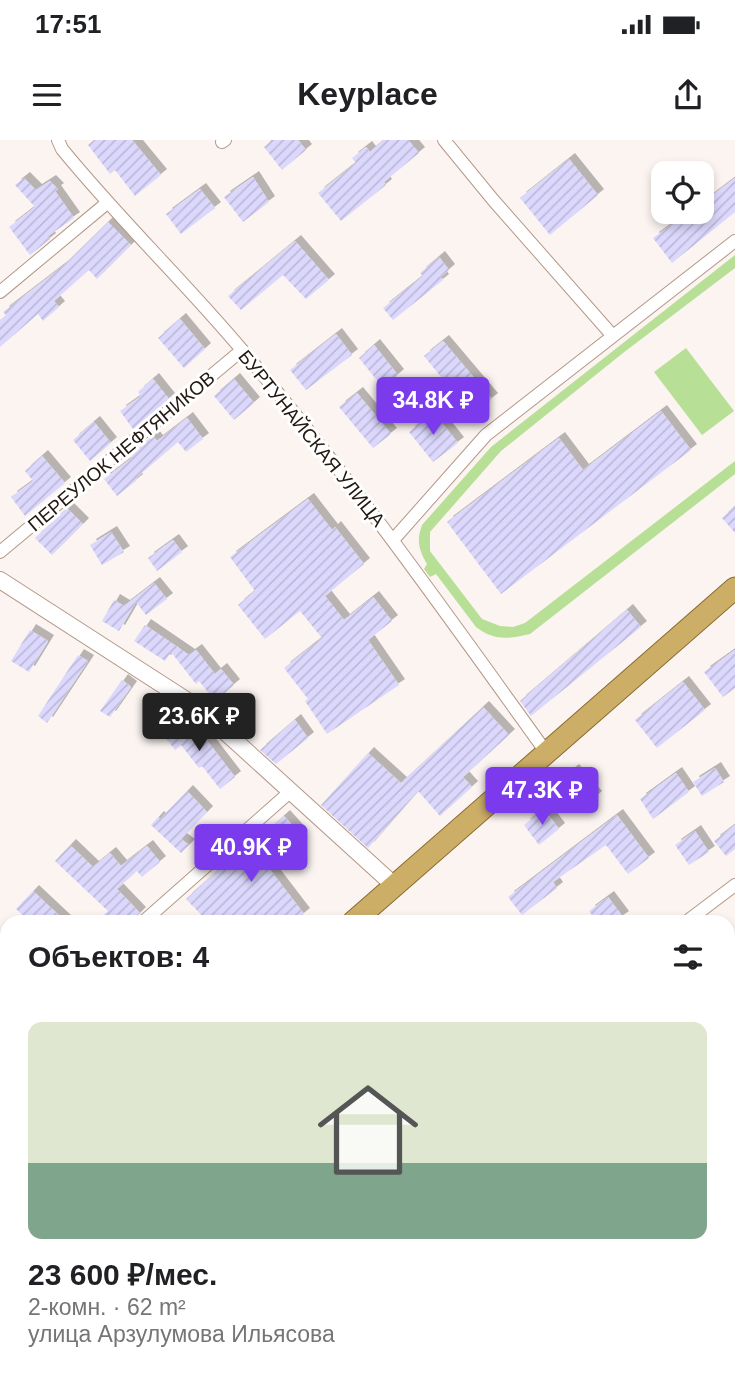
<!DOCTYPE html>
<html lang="ru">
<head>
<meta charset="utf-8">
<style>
  :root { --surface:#fff; --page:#f2f2f2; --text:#202124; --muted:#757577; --accent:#7c3aed }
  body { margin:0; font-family:Arial,sans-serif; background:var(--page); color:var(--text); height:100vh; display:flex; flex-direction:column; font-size:26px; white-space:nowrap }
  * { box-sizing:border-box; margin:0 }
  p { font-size:23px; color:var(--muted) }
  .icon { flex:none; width:38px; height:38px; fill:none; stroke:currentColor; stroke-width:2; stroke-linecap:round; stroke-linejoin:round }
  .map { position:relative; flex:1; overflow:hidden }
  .drawer { position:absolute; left:0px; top:775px; width:735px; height:471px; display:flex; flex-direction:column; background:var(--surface); border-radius:21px 21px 0 0; box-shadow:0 4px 10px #0003 }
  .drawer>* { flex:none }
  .tools { position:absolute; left:651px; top:21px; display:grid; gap:14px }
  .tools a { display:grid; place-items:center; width:63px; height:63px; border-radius:14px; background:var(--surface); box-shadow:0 4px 10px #0003; font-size:35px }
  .price { position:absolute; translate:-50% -60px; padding:0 16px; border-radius:7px; background:var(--accent); color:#fff; font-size:23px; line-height:46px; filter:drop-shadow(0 2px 4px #0008) }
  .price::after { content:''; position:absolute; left:50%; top:42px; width:21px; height:16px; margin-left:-10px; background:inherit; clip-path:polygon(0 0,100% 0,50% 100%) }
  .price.selected { background:#222; color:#fff }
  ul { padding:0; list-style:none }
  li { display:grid; align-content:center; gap:14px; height:371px; padding:0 28px }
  li span { display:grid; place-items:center; height:217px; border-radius:14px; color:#555 }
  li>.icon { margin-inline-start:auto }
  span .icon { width:126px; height:126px; fill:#fffc; stroke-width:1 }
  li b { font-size:30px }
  h2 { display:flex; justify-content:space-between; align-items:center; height:84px; padding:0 28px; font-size:30px }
  .status { display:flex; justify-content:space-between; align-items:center; height:49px; padding:0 35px; background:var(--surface); direction:ltr }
  .status svg { height:19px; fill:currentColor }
  header { display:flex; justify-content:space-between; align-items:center; height:91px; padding:0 28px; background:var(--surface); font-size:32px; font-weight:600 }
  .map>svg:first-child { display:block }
</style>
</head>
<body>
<div class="status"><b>17:51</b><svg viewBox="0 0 49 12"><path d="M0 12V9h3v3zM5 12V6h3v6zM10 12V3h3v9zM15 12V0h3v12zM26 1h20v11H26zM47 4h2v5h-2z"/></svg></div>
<header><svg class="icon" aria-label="menu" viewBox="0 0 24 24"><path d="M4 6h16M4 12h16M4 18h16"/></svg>Keyplace<svg class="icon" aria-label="share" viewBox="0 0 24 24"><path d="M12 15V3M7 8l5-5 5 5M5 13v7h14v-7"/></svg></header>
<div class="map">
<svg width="735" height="1245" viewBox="0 0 735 1245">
  <defs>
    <pattern id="building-hatch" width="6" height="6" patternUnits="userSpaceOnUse" patternTransform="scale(1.75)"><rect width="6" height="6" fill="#dcd8fd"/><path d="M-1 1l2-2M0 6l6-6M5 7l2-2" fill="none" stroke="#bcb9d8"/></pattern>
    <filter id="shadow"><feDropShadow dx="6" dy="-6" stdDeviation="0" flood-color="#0004"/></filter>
  </defs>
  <rect width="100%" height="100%" fill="#fbf4f1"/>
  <!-- pitch -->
  <g fill="#b8df96">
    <path d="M735,115V128L623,213L501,311L430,392V411L482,479L500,486L513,487L525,483L735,321V334L530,494C509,499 494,501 476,487L436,434L430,437L424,429L427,424C419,410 416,401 422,385L491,307Z"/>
    <polygon points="686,208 734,271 702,295 654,232"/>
  </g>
  <!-- building -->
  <g fill="url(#building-hatch)" filter="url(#shadow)">
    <polygon points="94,0 132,0 161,35 135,56 115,30 110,34 88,5"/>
    <polygon points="272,0 298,0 306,10 282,30 264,7"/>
    <polygon points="384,0 408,0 419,13 384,42 386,45 341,81 318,53 356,23 352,18 366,7 370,12"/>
    <polygon points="569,19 598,55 550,95 520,58"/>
    <polygon points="253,37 269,62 243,82 224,57"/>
    <polygon points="24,38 36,50 50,41 58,49 55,51 74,78 48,96 50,99 30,115 9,87 35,67 15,45"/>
    <polygon points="735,38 735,72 672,123 653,98 689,72 702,72 702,63"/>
    <polygon points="200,49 215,68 181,94 166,74"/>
    <polygon points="108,82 131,105 97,139 89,130 54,161 59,167 43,181 38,174 0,207 0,180 6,175 3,172 63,126"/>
    <polygon points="295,101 329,140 306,159 283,135 241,170 228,156"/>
    <polygon points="439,117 449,130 441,137 443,140 393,180 383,168 423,136 420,133"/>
    <polygon points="180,179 205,209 184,228 158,198"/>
    <polygon points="336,194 352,215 306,250 290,230"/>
    <polygon points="443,201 492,259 468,278 450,256 454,253 424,216"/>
    <polygon points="374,205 398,235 383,248 359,218"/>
    <polygon points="153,239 169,259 133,289 120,271 141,256 138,252"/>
    <polygon points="234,239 254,263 234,280 214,256"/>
    <polygon points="357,253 391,294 373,308 339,267"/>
    <polygon points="661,271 691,310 501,454 447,382 559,298 583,330"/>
    <polygon points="433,272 458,303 433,322 409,292"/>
    <polygon points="187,278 203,299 186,312 178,302 136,338 137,340 117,356 104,339 133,317 131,316 153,296 157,301"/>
    <polygon points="94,282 111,303 90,321 73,300"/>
    <polygon points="42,316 65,343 25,376 11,357 33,341 25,331"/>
    <polygon points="308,359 332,390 335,387 364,424 325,456 344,480 373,457 392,481 368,500 399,545 327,594 305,561 308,559 284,528 322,498 300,471 265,499 238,465 255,451 230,417"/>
    <polygon points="735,366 735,393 722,378"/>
    <polygon points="67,368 83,384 52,415 35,398"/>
    <polygon points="111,392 124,412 102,425 90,405"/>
    <polygon points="173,400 182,412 157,431 148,418"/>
    <polygon points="154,443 167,459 146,475 136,462 119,491 102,481 114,460 124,466"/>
    <polygon points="627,470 641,487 531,576 520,561"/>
    <polygon points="145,485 189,515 196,510 215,534 221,529 234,545 215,561 199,541 196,544 171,512 165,521 134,501"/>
    <polygon points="30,490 48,501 29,532 11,521"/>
    <polygon points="735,510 735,548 723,557 704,532"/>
    <polygon points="78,515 88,521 47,583 38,576"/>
    <polygon points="122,540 131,547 110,577 100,571"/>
    <polygon points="683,542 705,570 657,608 635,580"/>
    <polygon points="483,567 509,595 463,637 472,647 440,676 418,651 368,708 321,665 368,613 401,643"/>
    <polygon points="181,579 200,603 205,598 235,637 220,649 202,626 199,628 181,605 175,610 162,593"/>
    <polygon points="295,580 308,598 276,624 260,610"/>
    <polygon points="715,628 724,642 702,656 693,642"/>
    <polygon points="573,630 596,657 577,673 554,645"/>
    <polygon points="676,633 689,652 653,679 640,659"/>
    <polygon points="187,651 207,672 181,699 189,705 181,713 151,685 158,677 160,679"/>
    <polygon points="544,669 559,689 539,705 524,685"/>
    <polygon points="617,675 649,718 628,734 606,705 553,742 557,748 522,775 508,757"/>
    <polygon points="284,676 302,696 268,727 304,774 294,782 208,782 186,759 233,717 235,720"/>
    <polygon points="735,685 735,709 726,716 714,701"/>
    <polygon points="695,691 709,712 689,725 675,705"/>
    <polygon points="70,705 93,727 110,713 121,726 147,706 160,722 142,737 137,731 117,749 140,773 131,782 108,782 102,776 108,771 55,721"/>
    <polygon points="33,751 66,782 30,782 16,769"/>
    <polygon points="608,757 623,777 616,782 597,782 589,771"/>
  </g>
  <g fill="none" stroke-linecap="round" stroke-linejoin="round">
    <defs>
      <g id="minor">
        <path d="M58,0L62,9C119,79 184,141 242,210C351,338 448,476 546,612"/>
        <polyline points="444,0 494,61 612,195"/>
        <polyline points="222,2 225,0"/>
        <polyline points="0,152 107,63"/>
        <polyline points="393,400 486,295 735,101"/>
        <polyline points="0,412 242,210"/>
        <polyline points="143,782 291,651"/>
        <polyline points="686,782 735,745"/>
        <polyline points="0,890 7,886"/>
        <polyline points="728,929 735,923"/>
        <polyline points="728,1118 735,1112"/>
        <polyline points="82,1245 90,1239"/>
        <polyline points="321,1245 329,1239"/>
        <polyline points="560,1245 568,1239"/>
      </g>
      <polyline id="tertiary" points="0,440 200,569 396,747"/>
      <g id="trunk">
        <polyline points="353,782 735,448"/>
        <polyline points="0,1092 7,1086"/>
      </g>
    </defs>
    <!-- minor casing -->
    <use href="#minor" stroke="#b59888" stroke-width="14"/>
    <!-- tertiary casing -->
    <use href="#tertiary" stroke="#b59888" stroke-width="18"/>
    <!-- trunk casing -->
    <use href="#trunk" stroke="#896c30" stroke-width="23"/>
    <!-- minor -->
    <use href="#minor" stroke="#fff" stroke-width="12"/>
    <!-- tertiary -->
    <use href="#tertiary" stroke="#fff" stroke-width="16"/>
    <!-- trunk -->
    <use href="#trunk" stroke="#ccae67" stroke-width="21"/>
  </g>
  <g text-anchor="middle" stroke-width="6" stroke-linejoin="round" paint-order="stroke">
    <!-- street labels -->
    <g font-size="19" fill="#221711" stroke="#fff">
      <text transform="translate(312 298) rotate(51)" y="7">БУРТУНАЙСКАЯ УЛИЦА</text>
      <text transform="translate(121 311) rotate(-40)" y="7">ПЕРЕУЛОК НЕФТЯНИКОВ</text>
    </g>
  </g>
</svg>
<div class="tools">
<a><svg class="icon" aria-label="locate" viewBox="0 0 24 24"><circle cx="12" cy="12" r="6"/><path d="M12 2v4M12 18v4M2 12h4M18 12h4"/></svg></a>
</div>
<b class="price" style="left:433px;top:297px">34.8K ₽</b>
<b class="price selected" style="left:199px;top:613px">23.6K ₽</b>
<b class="price" style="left:542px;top:687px">47.3K ₽</b>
<b class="price" style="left:251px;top:744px">40.9K ₽</b>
<section class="drawer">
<h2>Объектов: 4<svg class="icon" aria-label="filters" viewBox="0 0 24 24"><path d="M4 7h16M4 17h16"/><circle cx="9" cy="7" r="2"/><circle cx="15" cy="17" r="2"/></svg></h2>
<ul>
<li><span style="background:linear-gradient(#dfe7d0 65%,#7fa58c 0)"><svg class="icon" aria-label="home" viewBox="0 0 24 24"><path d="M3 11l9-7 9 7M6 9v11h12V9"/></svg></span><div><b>23 600 ₽/мес.</b><p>2-комн. · 62 m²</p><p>улица Арзулумова Ильясова</p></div></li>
</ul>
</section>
</div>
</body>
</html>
